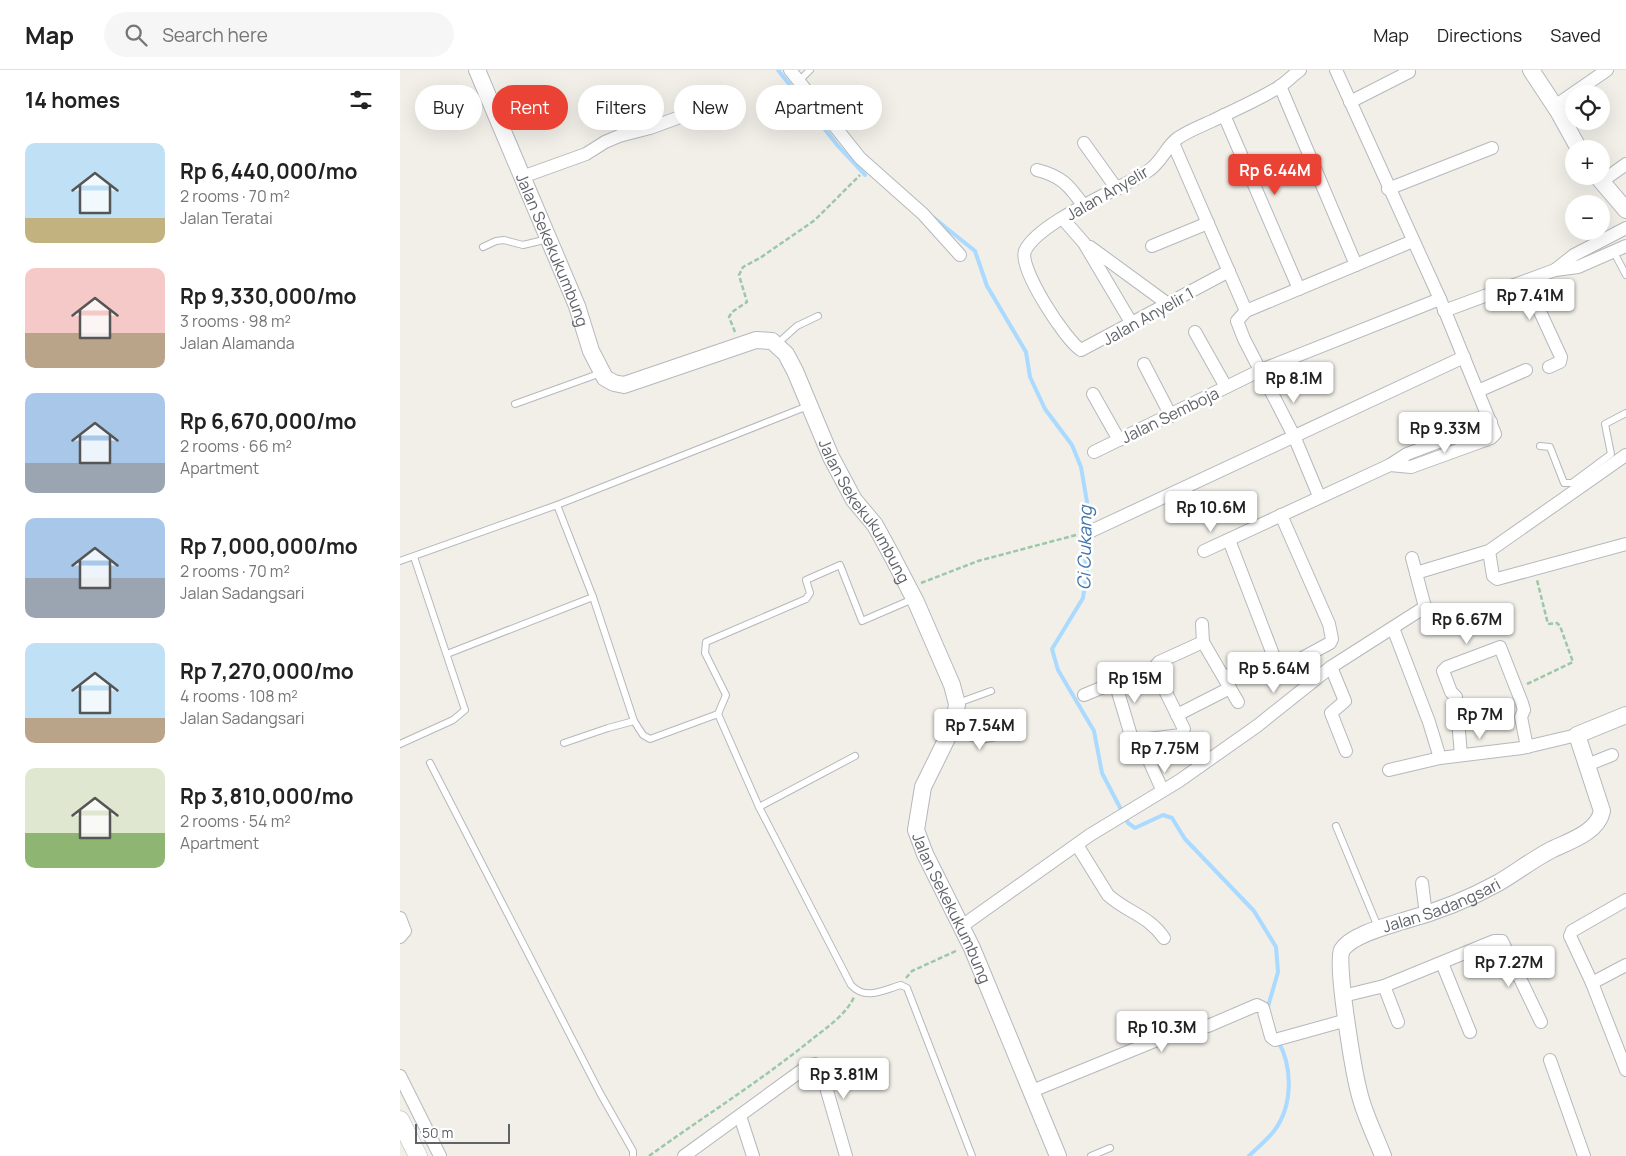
<!DOCTYPE html>
<html lang="en">
<head>
<meta charset="utf-8">
<style>
  :root { --surface:#fff; --page:#f6f6f6; --text:#222; --muted:#767676; --line:#e0e0e0; --accent:#ea4335 }
  body { margin:0; font-family:Manrope,sans-serif; background:var(--page); color:var(--text); height:100vh; display:flex; flex-direction:column; font-size:19px; white-space:nowrap }
  * { box-sizing:border-box; margin:0 }
  p { font-size:16px; color:var(--muted) }
  .icon { flex:none; width:28px; height:28px; fill:none; stroke:currentColor; stroke-width:2; stroke-linecap:round; stroke-linejoin:round }
  .map { position:relative; flex:1; overflow:hidden }
  .panel { display:flex; flex-direction:column; background:var(--surface); width:400px }
  .panel>* { flex:none }
  .hud { position:absolute; left:15px; top:15px; width:475px; height:45px; display:flex; gap:10px }
  .controls { position:absolute; left:1165px; top:15px; display:grid; gap:10px }
  .controls a { display:grid; place-items:center; width:45px; height:45px; border-radius:50%; background:var(--surface); box-shadow:0 5px 20px #0002; font-size:25px }
  .scale { position:absolute; left:15px; bottom:12px; width:95px; box-sizing:border-box; padding-left:5px; border:2px solid #5f6368; border-top:0; font-size:14px; line-height:18px; white-space:nowrap; color:#5f6368; -webkit-text-stroke:4px #fff; paint-order:stroke }
  .price { position:absolute; translate:-50% -42px; padding:0 11px; border-radius:5px; background:#fff; color:#222; font-size:16px; line-height:32px; filter:drop-shadow(0 1px 2px #0008) }
  .price::after { content:''; position:absolute; left:50%; top:30px; width:15px; height:11px; margin-left:-8px; background:inherit; clip-path:polygon(0 0,100% 0,50% 100%) }
  .price.active { background:var(--accent); color:#fff }
  ul { padding:0; list-style:none }
  li { display:flex; align-items:center; gap:15px; height:125px; padding:0 25px }
  li span { display:grid; place-items:center; flex:none; width:140px; height:100px; border-radius:10px; color:#555 }
  li>.icon { margin-inline-start:auto }
  span .icon { width:60px; height:60px; fill:#fffc; stroke-width:1 }
  li b { font-size:21px }
  h2 { display:flex; justify-content:space-between; align-items:center; height:60px; padding:0 25px; font-size:21px }
  .tag { padding:0 18px; border-radius:22px; background:var(--surface); box-shadow:0 5px 20px #0002; font-size:18px; line-height:45px }
  .tag.active { background:var(--accent); color:#fff }
  header { display:flex; align-items:center; gap:30px; box-sizing:border-box; height:70px; padding:0 25px; background:var(--surface); border-bottom:1px solid var(--line) }
  header strong { font-size:24px }
  nav { display:flex; gap:28px; margin-inline-start:auto; font-size:18px }
  .search { width:350px; height:45px; background:var(--page); display:flex; align-items:center; gap:12px; box-sizing:border-box; padding:0 18px; border-radius:28px; color:var(--muted); font-size:19px }
  main { display:flex; flex:1; min-height:0 }
  .map>svg:first-child { display:block }
</style>
</head>
<body>
<header>
<strong>Map</strong>
<div class="search"><svg class="icon" aria-label="search" viewBox="0 0 24 24"><circle cx="10" cy="10" r="6"/><path d="M15 15l6 6"/></svg>Search here</div>
<nav><a>Map</a><a>Directions</a><a>Saved</a></nav>
</header>
<main>
<section class="panel">
<h2>14 homes<svg class="icon" aria-label="filters" viewBox="0 0 24 24"><path d="M4 7h16M4 17h16"/><circle cx="9" cy="7" r="2"/><circle cx="15" cy="17" r="2"/></svg></h2>
<ul>
<li><span style="background:linear-gradient(#bfe0f5 75%,#c2b280 0)"><svg class="icon" aria-label="home" viewBox="0 0 24 24"><path d="M3 11l9-7 9 7M6 9v11h12V9"/></svg></span><div><b>Rp 6,440,000/mo</b><p>2 rooms · 70 m²</p><p>Jalan Teratai</p></div></li>
<li><span style="background:linear-gradient(#f6c9c9 65%,#b9a48a 0)"><svg class="icon" aria-label="home" viewBox="0 0 24 24"><path d="M3 11l9-7 9 7M6 9v11h12V9"/></svg></span><div><b>Rp 9,330,000/mo</b><p>3 rooms · 98 m²</p><p>Jalan Alamanda</p></div></li>
<li><span style="background:linear-gradient(#a9c7e8 70%,#9aa5b1 0)"><svg class="icon" aria-label="home" viewBox="0 0 24 24"><path d="M3 11l9-7 9 7M6 9v11h12V9"/></svg></span><div><b>Rp 6,670,000/mo</b><p>2 rooms · 66 m²</p><p>Apartment</p></div></li>
<li><span style="background:linear-gradient(#a9c7e8 60%,#9aa5b1 0)"><svg class="icon" aria-label="home" viewBox="0 0 24 24"><path d="M3 11l9-7 9 7M6 9v11h12V9"/></svg></span><div><b>Rp 7,000,000/mo</b><p>2 rooms · 70 m²</p><p>Jalan Sadangsari</p></div></li>
<li><span style="background:linear-gradient(#bfe0f5 75%,#b9a48a 0)"><svg class="icon" aria-label="home" viewBox="0 0 24 24"><path d="M3 11l9-7 9 7M6 9v11h12V9"/></svg></span><div><b>Rp 7,270,000/mo</b><p>4 rooms · 108 m²</p><p>Jalan Sadangsari</p></div></li>
<li><span style="background:linear-gradient(#dfe7d0 65%,#8fb573 0)"><svg class="icon" aria-label="home" viewBox="0 0 24 24"><path d="M3 11l9-7 9 7M6 9v11h12V9"/></svg></span><div><b>Rp 3,810,000/mo</b><p>2 rooms · 54 m²</p><p>Apartment</p></div></li>
</ul>
</section>
<div class="map">
<svg width="1226" height="1086" viewBox="0 0 1226 1086">
  <rect width="100%" height="100%" fill="#f1efe8"/>
  <g fill="none" stroke-linecap="round" stroke-linejoin="round">
    <!-- stream -->
    <g stroke="#aadaff" stroke-width="4">
      <polyline points="378,0 438,76 465,105"/>
      <polyline points="534,148 575,181 587,216 626,282 630,307 645,339 672,375 681,397 687,432 682,467 687,502 683,528 652,579 658,600 694,661 702,703 728,753 735,758 763,745 772,748 785,769 854,841 876,877 878,902 867,940"/>
      <path d="M849,1086C857,1078 867,1070 874,1061C893,1036 893,997 878,971"/>
    </g>
    <defs>
      <g id="service">
        <polyline points="400,10 410,0"/>
        <polyline points="83,177 96,171 104,170 123,175 148,169"/>
        <polyline points="1217,188 1226,205"/>
        <polyline points="377,274 397,256 418,246"/>
        <polyline points="115,334 201,303"/>
        <polyline points="1140,376 1150,377 1164,413 1172,413 1211,384 1205,354 1226,343"/>
        <polyline points="157,435 408,336"/>
        <path d="M0,491L157,435L193,527L234,651L243,665L250,669L318,644L359,737L451,915C466,931 483,920 501,915L507,918L572,1086"/>
        <polyline points="47,584 193,527"/>
        <polyline points="558,633 591,621"/>
        <polyline points="318,644 326,625 305,583 306,572 406,529 410,523 406,510 440,495 462,551 513,529"/>
        <polyline points="164,673 208,658 234,651"/>
        <polyline points="0,674 53,650 65,640 14,487"/>
        <polyline points="30,693 200,1023 233,1081 233,1086"/>
        <polyline points="359,737 455,686"/>
        <polyline points="936,756 978,857"/>
        <polyline points="691,1086 710,1078"/>
      </g>
      <g id="minor">
        <polyline points="390,0 460,88 523,144 560,185"/>
        <polyline points="936,0 1040,229 1095,364 1091,368 1011,397 990,395"/>
        <polyline points="880,16 956,195"/>
        <polyline points="950,32 1009,2"/>
        <polyline points="1155,36 1207,0"/>
        <polyline points="824,45 899,219"/>
        <polyline points="684,73 717,119"/>
        <polyline points="773,73 846,241"/>
        <path d="M637,100C661,106 669,115 683,135"/>
        <polyline points="122,107 186,84 205,72 219,66 250,58 318,33"/>
        <polyline points="1201,112 1226,94"/>
        <polyline points="988,119 1092,78"/>
        <polyline points="663,149 684,173 732,254"/>
        <polyline points="752,176 808,153"/>
        <polyline points="690,177 768,234"/>
        <polyline points="1155,200 1174,185 1226,158"/>
        <path d="M829,201L681,280C666,271 618,198 625,181C638,152 721,119 748,101C762,92 767,75 778,68C788,61 801,56 812,51C834,40 858,30 879,17C887,12 893,5 900,0"/>
        <polyline points="1114,215 1136,233 1161,287 1160,292 1149,297"/>
        <polyline points="1044,241 1155,200 1178,197 1226,176"/>
        <polyline points="795,262 826,317"/>
        <polyline points="744,294 771,346"/>
        <polyline points="1078,321 1126,300"/>
        <polyline points="693,324 719,370"/>
        <polyline points="694,382 861,300 1040,229"/>
        <polyline points="919,426 894,366 844,269 837,251 846,241 1013,171"/>
        <polyline points="687,463 1064,287"/>
        <polyline points="829,470 874,587 879,597 884,598 930,573 932,569 929,554 881,445"/>
        <polyline points="804,481 990,395 1007,384 1091,352"/>
        <polyline points="1089,481 1093,506 1097,509 1226,474"/>
        <polyline points="1016,503 1089,481 1226,385"/>
        <polyline points="802,554 803,572 838,632"/>
        <polyline points="993,558 1029,652 1040,688"/>
        <polyline points="931,597 945,631 931,643 946,681"/>
        <polyline points="824,607 874,587"/>
        <polyline points="715,612 732,669 740,670 781,665 784,659 754,598 759,592 803,572"/>
        <polyline points="684,625 728,607"/>
        <polyline points="777,645 830,618"/>
        <path d="M554,654C577,674 589,666 616,657"/>
        <polyline points="740,670 760,715"/>
        <polyline points="1061,685 1056,627 1051,622 1043,601 1047,597 1100,577 1122,633 1124,640 1121,647 1127,677"/>
        <polyline points="1187,695 1212,685"/>
        <polyline points="989,700 1040,688 1122,678 1177,665"/>
        <path d="M677,775L708,825C728,843 748,845 764,868"/>
        <polyline points="1022,813 1026,845"/>
        <polyline points="1226,830 1172,861 1170,866 1192,913 1226,1000"/>
        <polyline points="0,848 5,861 0,867"/>
        <polyline points="562,856 690,765 779,711 857,656 931,597 1025,537 1012,488"/>
        <polyline points="1042,893 1070,962"/>
        <polyline points="1192,913 1226,895"/>
        <polyline points="984,916 998,952"/>
        <polyline points="943,926 984,916 1094,871 1102,871 1141,952"/>
        <polyline points="1150,990 1184,1086"/>
        <polyline points="0,1006 40,1086"/>
        <polyline points="632,1021 794,955 808,956 857,935 863,938 871,967 875,970 947,950"/>
        <polyline points="340,1046 353,1086"/>
        <polyline points="284,1086 405,998 415,994 421,1000 446,1086"/>
      </g>
      <g id="tertiary">
        <path id="s1" d="M77,0L177,236L191,281L205,308L214,313L224,315L356,270L372,271L386,284L395,301L431,387L454,430L475,455L492,486L516,532L552,615L557,634L554,654L523,717L516,760L525,784L572,878L658,1086"/>
        <polyline points="1131,0 1158,41 1179,79"/>
        <polyline points="1197,106 1226,140"/>
        <path id="s2" d="M983,1086C975,1065 964,1044 959,1022C954,1003 935,892 942,880C951,865 987,856 1003,851C1036,842 1069,829 1098,813C1117,802 1133,789 1153,779C1170,771 1198,762 1202,741L1177,665L1226,645"/>
      </g>
      <polyline id="secondary" points="0,1050 18,1086"/>
    </defs>
    <!-- service casing -->
    <use href="#service" stroke="#b5b8bc" stroke-width="8"/>
    <!-- minor casing -->
    <use href="#minor" stroke="#b5b8bc" stroke-width="14"/>
    <!-- tertiary casing -->
    <use href="#tertiary" stroke="#b5b8bc" stroke-width="18"/>
    <!-- secondary casing -->
    <use href="#secondary" stroke="#b6babf" stroke-width="19"/>
    <!-- path -->
    <g stroke="#9cc7a9" stroke-width="2.5" stroke-dasharray="5 2.5" stroke-linecap="butt">
      <polyline points="335,262 329,247 332,242 347,232 339,205 343,197 360,188 415,150 460,105"/>
      <polyline points="521,513 578,491 676,465"/>
      <polyline points="1036,537 1050,547 1063,543 1067,556 1076,563 1096,558 1100,564"/>
      <polyline points="1127,614 1173,592 1160,556 1157,553 1148,554 1137,510"/>
      <polyline points="506,908 512,901 558,880"/>
      <path d="M249,1086C303,1047 359,1012 411,970C426,958 446,945 454,927"/>
    </g>
    <!-- service -->
    <use href="#service" stroke="#fff" stroke-width="6"/>
    <!-- minor -->
    <use href="#minor" stroke="#fff" stroke-width="12"/>
    <!-- tertiary -->
    <use href="#tertiary" stroke="#fff" stroke-width="16"/>
    <!-- secondary -->
    <use href="#secondary" stroke="#fff" stroke-width="18"/>
  </g>
  <g text-anchor="middle" stroke-width="5" stroke-linejoin="round" paint-order="stroke">
    <!-- street labels -->
    <g font-size="16" fill="#5f6368" stroke="#fff">
      <text transform="translate(707 123) rotate(-30)" y="6">Jalan Anyelir</text>
      <text dy="6" stroke="none"><textPath href="#s1" startOffset="195">Jalan Sekekukumbung</textPath></text>
      <text transform="translate(748 246) rotate(-29)" y="6">Jalan Anyelir 1</text>
      <text transform="translate(770 345) rotate(-26)" y="6">Jalan Semboja</text>
      <text dy="6" stroke="none"><textPath href="#s1" startOffset="705">Jalan Sekekukumbung</textPath></text>
      <text dy="6" stroke="none"><textPath href="#s2" startOffset="322">Jalan Sadangsari</textPath></text>
      <text dy="6" stroke="none"><textPath href="#s1" startOffset="1140">Jalan Sekekukumbung</textPath></text>
    </g>
    <!-- water labels -->
    <g font-size="18" font-style="italic" fill="#4174aa" stroke="#fff">
      <text transform="translate(685 478) rotate(-89)" y="6">Ci Cukang</text>
    </g>
  </g>
</svg>
<div class="controls">
<a><svg class="icon" aria-label="locate" viewBox="0 0 24 24"><circle cx="12" cy="12" r="6"/><path d="M12 2v4M12 18v4M2 12h4M18 12h4"/></svg></a>
<a>+</a>
<a>−</a>
</div>
<div class="scale">50 m</div>
<b class="price active" style="left:875px;top:126px">Rp 6.44M</b>
<b class="price" style="left:1130px;top:251px">Rp 7.41M</b>
<b class="price" style="left:894px;top:334px">Rp 8.1M</b>
<b class="price" style="left:1045px;top:384px">Rp 9.33M</b>
<b class="price" style="left:811px;top:463px">Rp 10.6M</b>
<b class="price" style="left:1067px;top:575px">Rp 6.67M</b>
<b class="price" style="left:874px;top:624px">Rp 5.64M</b>
<b class="price" style="left:735px;top:634px">Rp 15M</b>
<b class="price" style="left:1080px;top:670px">Rp 7M</b>
<b class="price" style="left:580px;top:681px">Rp 7.54M</b>
<b class="price" style="left:765px;top:704px">Rp 7.75M</b>
<b class="price" style="left:1109px;top:918px">Rp 7.27M</b>
<b class="price" style="left:762px;top:983px">Rp 10.3M</b>
<b class="price" style="left:444px;top:1030px">Rp 3.81M</b>
<div class="hud">
<a class="tag">Buy</a>
<a class="tag active">Rent</a>
<a class="tag">Filters</a>
<a class="tag">New</a>
<a class="tag">Apartment</a>
</div>
</div>
</main>
</body>
</html>
